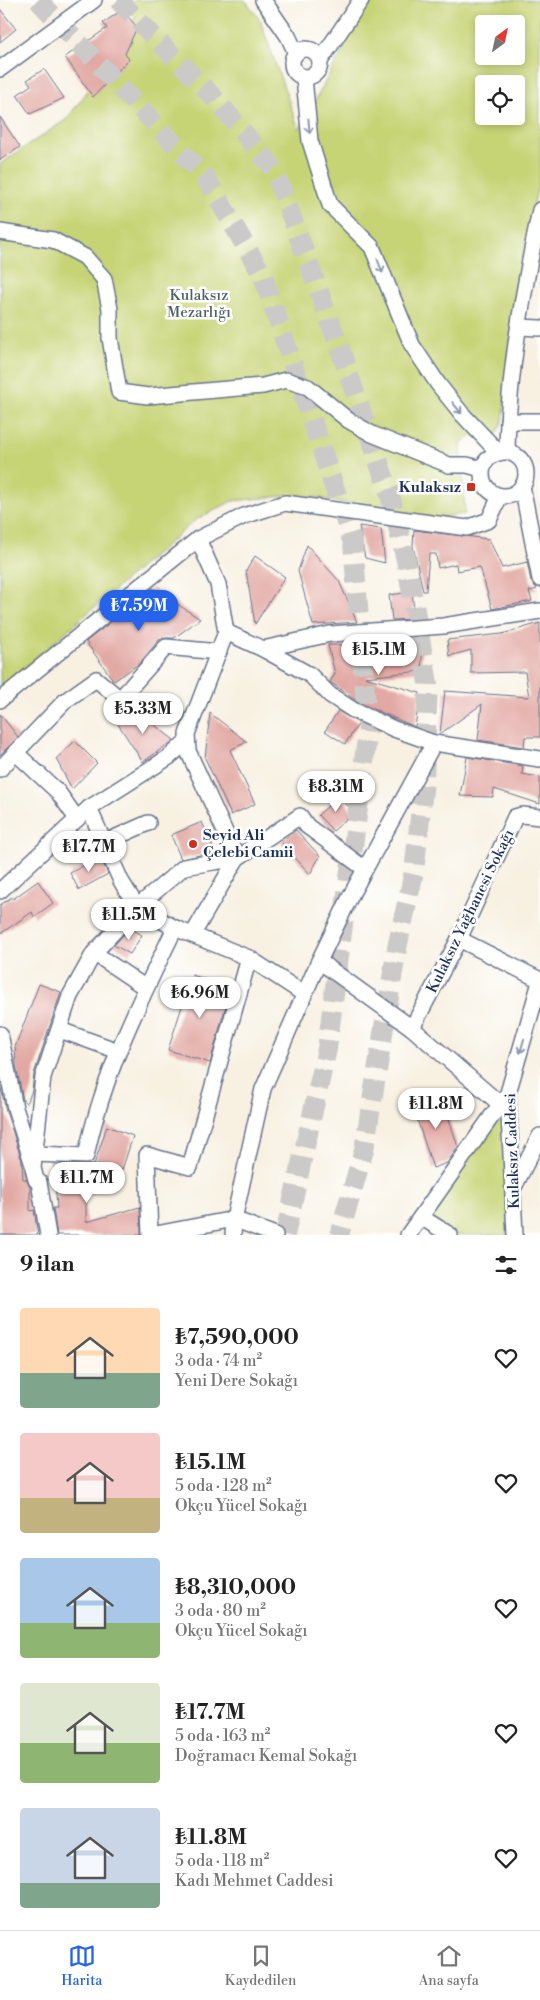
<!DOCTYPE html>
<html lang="tr">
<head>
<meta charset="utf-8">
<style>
  :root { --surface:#fff; --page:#f6f6f6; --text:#222; --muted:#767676; --line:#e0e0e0; --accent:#2563eb }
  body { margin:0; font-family:"Libre Bodoni",serif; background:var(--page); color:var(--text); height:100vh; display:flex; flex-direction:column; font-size:19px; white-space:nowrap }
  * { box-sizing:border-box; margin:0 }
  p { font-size:16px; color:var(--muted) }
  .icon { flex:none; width:28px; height:28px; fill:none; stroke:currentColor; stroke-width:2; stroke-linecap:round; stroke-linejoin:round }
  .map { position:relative; height:1235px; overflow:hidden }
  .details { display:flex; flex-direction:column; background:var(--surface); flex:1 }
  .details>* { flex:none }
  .needle { width:32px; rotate:33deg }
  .buttons { position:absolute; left:475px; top:15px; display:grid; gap:10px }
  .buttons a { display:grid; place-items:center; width:50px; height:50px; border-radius:5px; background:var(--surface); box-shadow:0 2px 8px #0003; font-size:25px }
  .price { position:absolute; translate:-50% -42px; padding:0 11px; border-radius:18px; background:#fff; color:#222; font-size:16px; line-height:32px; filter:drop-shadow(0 1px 2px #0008) }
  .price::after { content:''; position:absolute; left:50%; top:30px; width:15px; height:11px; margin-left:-8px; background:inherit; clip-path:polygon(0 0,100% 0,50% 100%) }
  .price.on { background:var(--accent); color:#fff }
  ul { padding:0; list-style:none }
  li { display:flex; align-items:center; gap:15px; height:125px; padding:0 20px }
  li span { display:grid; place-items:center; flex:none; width:140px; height:100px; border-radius:5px; color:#555 }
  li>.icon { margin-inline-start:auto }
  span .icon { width:60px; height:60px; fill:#fffc; stroke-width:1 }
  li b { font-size:21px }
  h2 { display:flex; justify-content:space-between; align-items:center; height:60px; padding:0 20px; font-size:21px }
  .dock { display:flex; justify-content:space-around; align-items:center; height:70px; border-top:1px solid var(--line); background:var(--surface); font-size:14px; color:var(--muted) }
  .dock a { display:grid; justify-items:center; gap:2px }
  .dock .on { color:var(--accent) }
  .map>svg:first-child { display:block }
</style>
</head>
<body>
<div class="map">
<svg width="540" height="1235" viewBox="0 0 540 1235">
  <rect width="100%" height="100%" fill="#fff"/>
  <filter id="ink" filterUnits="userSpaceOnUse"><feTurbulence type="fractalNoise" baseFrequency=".02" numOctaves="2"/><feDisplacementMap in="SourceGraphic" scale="10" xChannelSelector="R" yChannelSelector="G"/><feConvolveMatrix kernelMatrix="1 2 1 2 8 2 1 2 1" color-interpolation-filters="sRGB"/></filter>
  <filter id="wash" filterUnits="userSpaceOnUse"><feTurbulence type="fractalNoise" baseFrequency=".0096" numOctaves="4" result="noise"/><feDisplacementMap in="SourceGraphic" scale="20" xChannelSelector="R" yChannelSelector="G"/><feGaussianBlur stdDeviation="1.12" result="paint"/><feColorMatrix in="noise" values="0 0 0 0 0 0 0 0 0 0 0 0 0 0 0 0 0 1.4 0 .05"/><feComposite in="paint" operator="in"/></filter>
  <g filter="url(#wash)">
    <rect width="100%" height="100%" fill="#f8f1e2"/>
    <!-- green -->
    <g fill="#c7d476" stroke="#71826a" fill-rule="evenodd">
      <path d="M135,0H245L260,20L299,130L370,0H540V175L514,299L503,421L496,435L489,438L472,436L461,443L465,514L435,518L316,498L284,496L232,501L194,521L0,689V164L67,119L111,59L135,17L129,8ZM484,24H516V56H484ZM484,84H516V116H484Z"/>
      <polygon points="504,1107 509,1235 455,1235 426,1216"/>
    </g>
    <g id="blocks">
      <!-- building -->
      <g fill="#e2a8a3">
        <polygon points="0,9 16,29 0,42"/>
        <polygon points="122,10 137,27 125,54 129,59 93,97 65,57 107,28 103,23"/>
        <polygon points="44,69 64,98 30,114 17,95 31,85 27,80"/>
        <polygon points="0,117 20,147 0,160"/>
        <polygon points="359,526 381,529 385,563 365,558"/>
        <polygon points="414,530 489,539 502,568 527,562 531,581 537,589 529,591 532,601 492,609 480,567 457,571 456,564 438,568 436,554 429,554 426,591 423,591 413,546"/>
        <polygon points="307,545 339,581 357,622 313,625 298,571"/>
        <polygon points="255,556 285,577 255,624 246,571"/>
        <polygon points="153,588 200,619 174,638 163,638 159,640 140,663 114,681 86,642"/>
        <polygon points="412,592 415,619 392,620 389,595"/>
        <polygon points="540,623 540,737 525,737 524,747 478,740 482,704 440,734 445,691 529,697 525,672 471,673 471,650 449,656 447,640 502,634"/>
        <polygon points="407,638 408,645 423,643 421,671 365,677 420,693 415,727 358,702 330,682 335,674 328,645 360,645 360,647 395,643 394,639"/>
        <polygon points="134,709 174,740 143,762 116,721"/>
        <polygon points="338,711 359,723 345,744 325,731"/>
        <polygon points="210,713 247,742 230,750 255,804 231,815 205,758"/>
        <polygon points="0,714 18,737 0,755"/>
        <polygon points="75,741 97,763 72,789 56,759"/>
        <polygon points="467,757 523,766 522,774 540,777 540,804 494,789 493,797 460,796"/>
        <polygon points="339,796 354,812 333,831 318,815"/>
        <polygon points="202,822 215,852 181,859 171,835"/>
        <polygon points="296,830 320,856 310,874 281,842"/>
        <polygon points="100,857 108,874 79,890 70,873"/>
        <polygon points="38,881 53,903 34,917 32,912 0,934 0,905 12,897 13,899"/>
        <polygon points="130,928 142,935 130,954 114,945"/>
        <polygon points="192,975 231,987 210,1063 168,1050"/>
        <polygon points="39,984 61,992 34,1074 32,1090 27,1104 23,1100 16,1065 15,1047"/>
        <polygon points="0,1084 6,1111 22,1161 23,1179 26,1179 30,1187 30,1211 34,1210 38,1235 0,1235"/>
        <polygon points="441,1094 458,1147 447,1163 433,1168 412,1104"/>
        <polygon points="107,1126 133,1136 122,1170 94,1165"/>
        <polygon points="54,1164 94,1165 112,1185 86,1195 86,1222 140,1207 141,1235 57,1235 53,1208 57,1208"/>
      </g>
    </g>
  </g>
  <g filter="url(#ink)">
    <use href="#blocks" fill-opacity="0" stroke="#68738c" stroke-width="1"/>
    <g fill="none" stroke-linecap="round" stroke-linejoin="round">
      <!-- major-tunnel -->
      <g stroke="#cccac8" stroke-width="20" stroke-dasharray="20 10" stroke-linecap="butt">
        <polyline points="38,0 206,178 263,276 353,543 368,730 327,1049 285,1235"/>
        <polyline points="118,0 215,99 274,169 341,352 390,495 406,560 428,683 424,781 414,872 397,948 364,1150 339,1235"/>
      </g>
      <defs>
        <g id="minor">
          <polyline points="263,0 288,36 296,53"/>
          <circle cx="306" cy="63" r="14"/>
          <polyline points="320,61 361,0"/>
          <polyline points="0,69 94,0"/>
          <polyline points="304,78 310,141 330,205 372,247 412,345 438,384 462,414 499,453"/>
          <polyline points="0,232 53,240 85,257 104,279 110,309 110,338 119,392 148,396 263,386 286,380 308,387 348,420 372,434 449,465 467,465 482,469"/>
          <polyline points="519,327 540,328"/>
          <polyline points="508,421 540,421"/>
          <path d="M507,452C508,374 524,287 540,210"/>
          <circle cx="504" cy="474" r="22"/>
          <polyline points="522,486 540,579"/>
          <polyline points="198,539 218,584 226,632 187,734 188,751 237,858"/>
          <polyline points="226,632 263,649 310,675 330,695 353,710 394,729 434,743 540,759"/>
          <polyline points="263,649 330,634 443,626 540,611"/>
          <polyline points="0,700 198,539 244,516 285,503 467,528 489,520 500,496"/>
          <polyline points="16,753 58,792 77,819"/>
          <polyline points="0,769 65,701 96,679 120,699 166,647 219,652"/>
          <polyline points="89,808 121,881 137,907 175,928 249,958 304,994"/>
          <polyline points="103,843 148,823"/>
          <polyline points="0,891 89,808 169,757 187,741"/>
          <polyline points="193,934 237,858"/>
          <polyline points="459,939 540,980"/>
          <polyline points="94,953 146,988"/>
          <polyline points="319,961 412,1028 500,1104"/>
          <polyline points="412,1028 459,939 515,817 522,815 540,817"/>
          <polyline points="60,1030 118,1051"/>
          <polyline points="0,1034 15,1108 32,1162"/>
          <path d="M35,1154L86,1156C103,1075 139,1002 175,928"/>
          <polyline points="514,1187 540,1136"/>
          <polyline points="421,1217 450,1235"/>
          <polyline points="48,1235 39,1182 36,1180 33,1168 43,1077 70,996 94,953 137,907 184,867 237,858 300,816 307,826 365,869"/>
          <polyline points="150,1235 147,1155 190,1167 249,958"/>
          <polyline points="151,1235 234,1219 275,1235"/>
          <polyline points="233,1235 234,1219 263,1089 319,961 352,893 434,743"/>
          <polyline points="408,1235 506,1096"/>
          <polyline points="515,1235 508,1093 540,982"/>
        </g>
      </defs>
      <!-- minor casing -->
      <use href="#minor" stroke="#68738c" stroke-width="18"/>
      <!-- minor -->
      <use href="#minor" stroke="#fff" stroke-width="15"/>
    </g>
    <!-- one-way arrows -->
    <defs><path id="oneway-shaft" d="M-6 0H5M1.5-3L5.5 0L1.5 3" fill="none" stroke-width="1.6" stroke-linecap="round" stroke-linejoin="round" transform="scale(1.25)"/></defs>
    <g stroke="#8d97ae">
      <use href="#oneway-shaft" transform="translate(309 126) rotate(85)"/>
      <use href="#oneway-shaft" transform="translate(380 266) rotate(69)"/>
      <use href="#oneway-shaft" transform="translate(457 408) rotate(51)"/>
      <use href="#oneway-shaft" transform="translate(522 1046) rotate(106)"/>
    </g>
  </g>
  <!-- markers -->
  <g fill="#c8321e" stroke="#fff" stroke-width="2">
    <rect x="466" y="482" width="10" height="10" rx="2.5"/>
    <circle cx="193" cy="844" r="5"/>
  </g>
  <g text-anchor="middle" stroke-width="5" stroke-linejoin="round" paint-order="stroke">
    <!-- park labels -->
    <g font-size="15" fill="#4f6165" stroke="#fff">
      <text x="199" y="300">Kulaksız<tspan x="199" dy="17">Mezarlığı</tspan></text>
    </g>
    <!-- poi labels -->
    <g font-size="15" font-weight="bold" fill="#1b2f5e" stroke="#fff" text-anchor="end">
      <text x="461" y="492">Kulaksız</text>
      <text x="203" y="840" text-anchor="start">Seyid Ali<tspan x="203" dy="17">Çelebi Camii</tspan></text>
    </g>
    <!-- street labels -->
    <g font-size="15" fill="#1b2f5e" stroke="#fff">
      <text transform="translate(470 911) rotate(-64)" y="5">Kulaksız Yağhanesi Sokağı</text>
      <text transform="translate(512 1151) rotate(-92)" y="5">Kulaksız Caddesi</text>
    </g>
  </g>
</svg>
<div class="buttons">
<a><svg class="needle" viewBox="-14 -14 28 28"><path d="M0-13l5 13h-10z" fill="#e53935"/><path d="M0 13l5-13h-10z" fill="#767676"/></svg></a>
<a><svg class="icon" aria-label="locate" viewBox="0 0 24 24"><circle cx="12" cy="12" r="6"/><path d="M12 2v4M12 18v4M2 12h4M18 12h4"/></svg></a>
</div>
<b class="price on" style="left:139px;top:632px">₺7.59M</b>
<b class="price" style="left:379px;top:676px">₺15.1M</b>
<b class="price" style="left:143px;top:735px">₺5.33M</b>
<b class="price" style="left:336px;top:813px">₺8.31M</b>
<b class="price" style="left:89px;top:873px">₺17.7M</b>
<b class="price" style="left:129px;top:941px">₺11.5M</b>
<b class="price" style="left:200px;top:1019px">₺6.96M</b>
<b class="price" style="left:436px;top:1130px">₺11.8M</b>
<b class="price" style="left:87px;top:1204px">₺11.7M</b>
</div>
<section class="details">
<h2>9 ilan<svg class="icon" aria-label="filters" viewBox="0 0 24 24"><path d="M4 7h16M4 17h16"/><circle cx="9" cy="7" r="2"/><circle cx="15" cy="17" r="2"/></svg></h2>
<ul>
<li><span style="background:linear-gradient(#ffd9b3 65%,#7fa58c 0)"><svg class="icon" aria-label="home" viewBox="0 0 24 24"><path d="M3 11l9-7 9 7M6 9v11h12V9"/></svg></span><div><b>₺7,590,000</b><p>3 oda · 74 m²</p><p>Yeni Dere Sokağı</p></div><svg class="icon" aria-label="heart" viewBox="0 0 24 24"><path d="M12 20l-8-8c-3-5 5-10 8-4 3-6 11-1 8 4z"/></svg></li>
<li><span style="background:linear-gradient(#f6c9c9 65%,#c2b280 0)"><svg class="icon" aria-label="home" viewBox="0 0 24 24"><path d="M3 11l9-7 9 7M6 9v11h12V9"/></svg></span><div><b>₺15.1M</b><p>5 oda · 128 m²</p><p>Okçu Yücel Sokağı</p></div><svg class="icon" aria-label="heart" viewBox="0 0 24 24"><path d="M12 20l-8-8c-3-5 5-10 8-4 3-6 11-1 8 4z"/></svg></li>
<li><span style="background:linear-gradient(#a9c7e8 65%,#8fb573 0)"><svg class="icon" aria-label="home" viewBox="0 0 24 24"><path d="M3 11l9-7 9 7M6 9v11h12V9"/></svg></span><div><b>₺8,310,000</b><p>3 oda · 80 m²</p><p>Okçu Yücel Sokağı</p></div><svg class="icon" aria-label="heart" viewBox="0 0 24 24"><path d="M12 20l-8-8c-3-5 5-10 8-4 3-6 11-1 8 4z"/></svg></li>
<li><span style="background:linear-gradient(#dfe7d0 60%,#8fb573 0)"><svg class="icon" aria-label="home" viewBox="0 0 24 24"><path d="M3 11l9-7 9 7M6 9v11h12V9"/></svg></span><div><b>₺17.7M</b><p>5 oda · 163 m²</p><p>Doğramacı Kemal Sokağı</p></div><svg class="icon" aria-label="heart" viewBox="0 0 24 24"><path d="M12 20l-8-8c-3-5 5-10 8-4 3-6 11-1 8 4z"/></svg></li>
<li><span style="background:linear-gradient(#c9d6e8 75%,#7fa58c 0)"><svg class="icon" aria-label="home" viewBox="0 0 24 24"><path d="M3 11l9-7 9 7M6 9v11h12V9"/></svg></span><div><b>₺11.8M</b><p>5 oda · 118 m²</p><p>Kadı Mehmet Caddesi</p></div><svg class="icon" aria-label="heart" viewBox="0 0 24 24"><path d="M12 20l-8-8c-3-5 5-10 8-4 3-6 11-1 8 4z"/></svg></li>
</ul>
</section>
<nav class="dock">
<a class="on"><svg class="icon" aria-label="map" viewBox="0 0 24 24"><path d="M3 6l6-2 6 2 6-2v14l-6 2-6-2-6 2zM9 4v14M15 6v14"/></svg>Harita</a>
<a><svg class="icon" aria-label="saved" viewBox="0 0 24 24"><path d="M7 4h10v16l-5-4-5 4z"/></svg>Kaydedilen</a>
<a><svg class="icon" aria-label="home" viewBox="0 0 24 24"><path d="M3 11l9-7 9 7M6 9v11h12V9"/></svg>Ana sayfa</a>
</nav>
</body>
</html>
